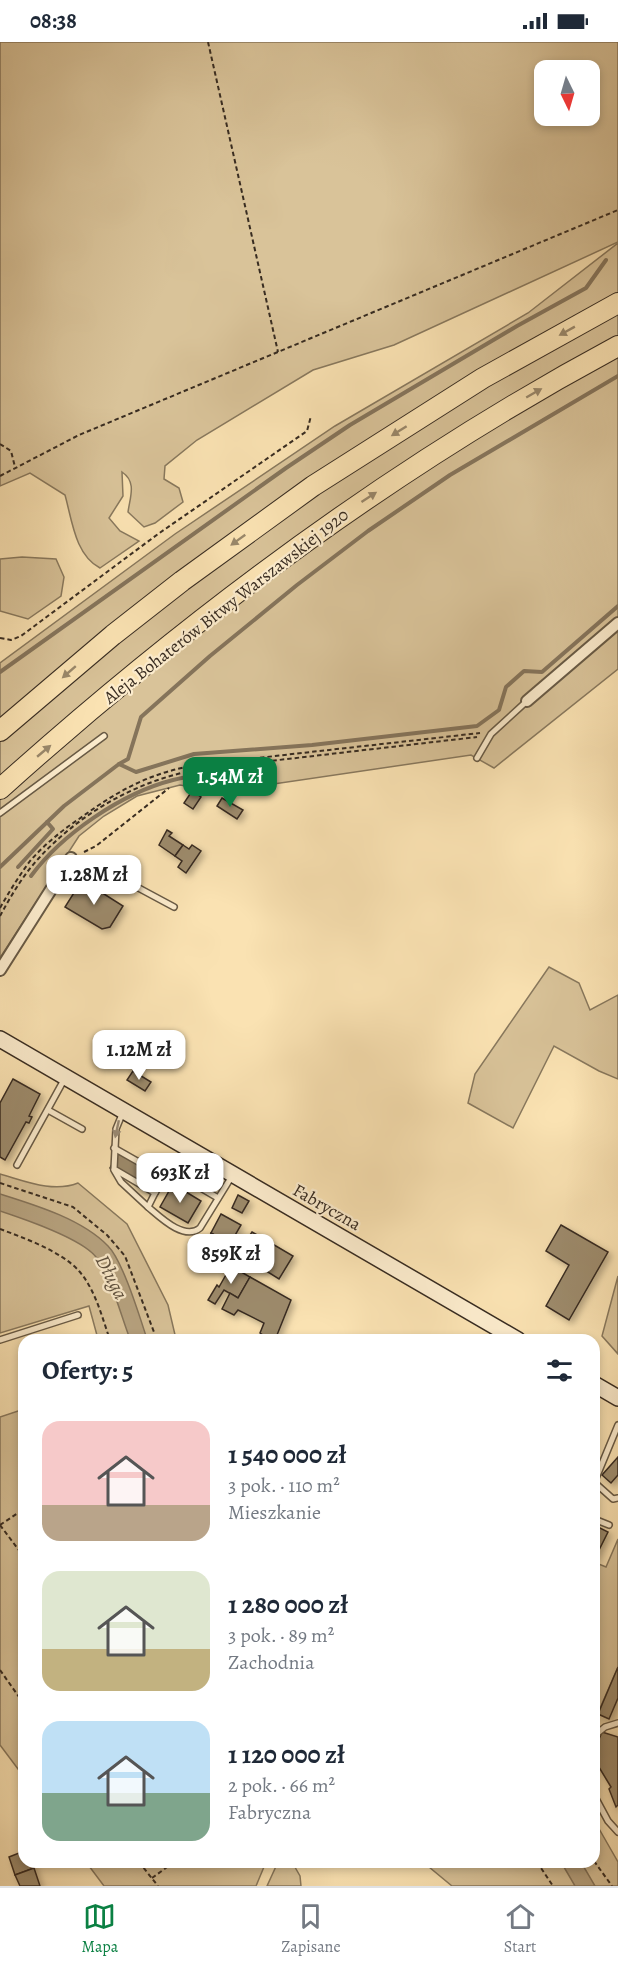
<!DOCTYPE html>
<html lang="pl">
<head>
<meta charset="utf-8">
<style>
  :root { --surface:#fff; --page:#f2f2f3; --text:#1f2937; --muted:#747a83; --line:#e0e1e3; --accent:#0b8043 }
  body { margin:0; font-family:Alegreya,serif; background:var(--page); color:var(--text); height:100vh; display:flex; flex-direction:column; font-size:22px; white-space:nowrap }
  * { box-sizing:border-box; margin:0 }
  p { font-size:20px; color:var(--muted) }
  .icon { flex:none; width:33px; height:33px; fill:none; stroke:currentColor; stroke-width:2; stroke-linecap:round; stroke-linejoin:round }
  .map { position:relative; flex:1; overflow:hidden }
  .side { position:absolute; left:18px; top:1292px; width:582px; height:534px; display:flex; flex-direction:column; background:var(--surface); border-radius:18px; box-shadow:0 3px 9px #0003 }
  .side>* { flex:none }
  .needle { width:39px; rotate:175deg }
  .fabs { position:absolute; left:534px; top:18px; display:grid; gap:12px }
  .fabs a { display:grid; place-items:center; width:66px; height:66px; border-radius:12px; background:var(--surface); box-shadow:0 3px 9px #0003; font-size:30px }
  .price { position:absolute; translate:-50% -51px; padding:0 14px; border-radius:12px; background:#fff; color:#222; font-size:20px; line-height:39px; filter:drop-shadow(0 2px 3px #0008) }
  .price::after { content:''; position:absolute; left:50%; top:36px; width:18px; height:14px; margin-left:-9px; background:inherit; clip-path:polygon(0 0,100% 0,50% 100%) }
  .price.current { background:var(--accent); color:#fff }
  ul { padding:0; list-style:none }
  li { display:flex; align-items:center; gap:18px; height:150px; padding:0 24px }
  li span { display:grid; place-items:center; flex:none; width:168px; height:120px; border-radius:18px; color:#555 }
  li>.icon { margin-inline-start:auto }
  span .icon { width:72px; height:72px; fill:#fffc; stroke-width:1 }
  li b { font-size:26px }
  h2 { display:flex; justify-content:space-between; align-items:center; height:72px; padding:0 24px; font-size:26px }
  .status { display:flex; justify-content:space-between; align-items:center; height:42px; padding:0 30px; background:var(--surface); direction:ltr }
  .status svg { height:16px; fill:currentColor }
  .dock { display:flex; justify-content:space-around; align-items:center; height:84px; border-top:2px solid var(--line); background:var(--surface); font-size:16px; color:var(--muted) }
  .dock a { display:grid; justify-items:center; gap:3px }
  .dock .current { color:var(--accent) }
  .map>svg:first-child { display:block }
</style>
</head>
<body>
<div class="status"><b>08:38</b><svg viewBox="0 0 49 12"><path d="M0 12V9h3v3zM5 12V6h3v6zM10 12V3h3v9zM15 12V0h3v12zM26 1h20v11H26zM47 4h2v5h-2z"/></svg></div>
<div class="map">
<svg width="618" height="1844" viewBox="0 0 618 1844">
  <defs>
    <filter id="shadow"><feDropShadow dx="3.5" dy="3.5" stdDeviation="3" flood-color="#0004"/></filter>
  </defs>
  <rect width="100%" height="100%" fill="#fae2b2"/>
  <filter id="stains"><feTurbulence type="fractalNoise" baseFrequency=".00333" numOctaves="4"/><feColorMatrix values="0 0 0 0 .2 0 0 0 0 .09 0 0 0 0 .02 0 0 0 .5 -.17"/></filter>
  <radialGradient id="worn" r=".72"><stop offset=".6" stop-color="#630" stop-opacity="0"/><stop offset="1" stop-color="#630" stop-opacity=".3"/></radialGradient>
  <!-- green -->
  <g fill="#d9c399" stroke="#88785d" stroke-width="1.5" fill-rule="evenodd">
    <path d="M0,0H618V200L394,303L313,328L197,398L165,424L164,437L179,446L183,460L155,481L144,485L128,470C130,455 137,440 122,430L123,454L109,476L120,489L139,499L100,526C75,513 72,478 65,453L30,431L0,444ZM544,28H590V74H544Z"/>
    <polygon points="618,201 618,627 494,726 471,713 260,744 239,731 192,745 180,743 137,754 104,774 79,794 0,916 0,621 175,492 335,384 528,271"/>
    <polygon points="22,515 56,517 64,535 61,554 28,577 0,569 0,517"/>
    <polygon points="549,925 579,941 590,968 618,953 618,1037 599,1029 554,1004 513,1086 468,1061 475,1032"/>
    <path d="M0,1132C25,1139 53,1151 78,1141L127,1182L168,1263L176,1297H98L89,1264L0,1291Z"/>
    <polygon points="618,1234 618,1312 602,1294"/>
    <polygon points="24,1367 24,1735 0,1703 0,1375"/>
    <polygon points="618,1497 618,1625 594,1680 594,1520 606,1525"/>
    <polygon points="594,1778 618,1820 618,1844 452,1844 423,1820 594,1820"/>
    <polygon points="86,1820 266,1820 256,1844 104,1844"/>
    <polygon points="278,1820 292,1820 300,1834 301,1844 267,1844"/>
  </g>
  <!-- water -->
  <g fill="#b8a481" stroke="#85745b" stroke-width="1.5">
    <path d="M0,1152C35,1163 82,1177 108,1204C123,1219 140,1276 147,1297H130C121,1274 111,1234 96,1215C81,1196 24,1177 0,1169Z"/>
    <polygon points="561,1820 581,1820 595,1844 575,1844"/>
  </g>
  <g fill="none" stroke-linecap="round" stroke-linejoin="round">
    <!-- stream -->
    <g stroke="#85745b" stroke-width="4">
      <polyline points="0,630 286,426 350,383 517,284 586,246 606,218"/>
      <polyline points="119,722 128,717 141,675 210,614 297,543 368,489 450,433 618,334"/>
      <polyline points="0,825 64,764 119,722 136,730 194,712 312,703 477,684 499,668 506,645 524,629 542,630 618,564"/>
      <polyline points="18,825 53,787 47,780"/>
      <path d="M31,834C62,792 122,751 173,738C203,730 237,728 268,724"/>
    </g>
  </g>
  <!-- building -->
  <g fill="#9d8b6c" stroke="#382c21" stroke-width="1.5" filter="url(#shadow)">
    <polygon points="192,749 201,755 193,767 184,761"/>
    <polygon points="222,756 243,768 237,777 217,764"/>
    <polygon points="167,788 172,791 169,794 183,803 175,814 159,803"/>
    <polygon points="183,803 189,807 192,803 201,809 186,831 178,825 182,819 175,814"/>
    <polygon points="82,838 123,864 110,885 102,887 65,865"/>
    <polygon points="133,1029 151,1040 145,1049 127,1038"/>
    <polygon points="13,1037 40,1052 29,1074 32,1075 29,1081 26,1080 5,1118 0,1115 0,1061"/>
    <polygon points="118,1111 157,1133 149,1148 110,1126"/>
    <polygon points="173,1142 201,1159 188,1181 160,1165"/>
    <polygon points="238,1153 249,1159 242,1171 232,1166"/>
    <polygon points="221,1172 241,1183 230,1202 211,1191"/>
    <polygon points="561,1183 608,1210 569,1278 546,1264 569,1223 546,1209"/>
    <polygon points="252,1190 264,1197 255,1213 242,1205"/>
    <polygon points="211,1191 230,1202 223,1215 205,1205"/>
    <polygon points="264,1197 293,1214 279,1237 255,1222 260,1216 255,1213"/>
    <polygon points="231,1224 250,1235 238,1256 224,1248 215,1262 208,1258 217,1243 219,1245"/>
    <polygon points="250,1235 291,1258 275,1298 261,1298 263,1293 260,1291 264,1281 238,1268 234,1273 222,1267 230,1251 238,1256"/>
    <polygon points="618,1415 618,1433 611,1441 602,1433"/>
    <polygon points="594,1483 608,1490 595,1516 594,1516"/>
    <polygon points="618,1625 618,1656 609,1677 598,1672"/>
    <polygon points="602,1690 618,1695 618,1763 616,1765 609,1747 611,1745 594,1717 594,1709"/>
    <polygon points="24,1809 24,1820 30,1820 34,1826 15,1833 9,1815"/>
    <polygon points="34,1826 40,1844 20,1844 15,1833"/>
  </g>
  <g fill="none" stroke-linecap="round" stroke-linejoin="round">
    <defs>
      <g id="lane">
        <polyline points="477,716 491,692 527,659"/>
        <polyline points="0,771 104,694"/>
        <polyline points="71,816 92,821 174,865"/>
        <polyline points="48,1068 82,1087"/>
        <polyline points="123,1070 116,1087 114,1127 155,1151 165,1135"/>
        <polyline points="114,1106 165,1135 189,1139 218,1156"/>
        <polyline points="17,1123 65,1036"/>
        <polyline points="114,1128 121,1140 148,1165"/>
        <path d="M155,1151L148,1165C160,1175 184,1199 200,1186L232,1134"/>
        <polyline points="0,1298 78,1273"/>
        <polyline points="594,1440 613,1457 618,1456"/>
        <polyline points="594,1441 618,1383"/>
        <polyline points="594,1477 609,1483"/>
        <polyline points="594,1694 605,1685 618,1681"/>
        <polyline points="594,1753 608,1779 618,1790"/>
      </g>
      <g id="street">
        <polyline points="527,659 618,581"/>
        <polyline points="0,928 71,816"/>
      </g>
      <g id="secondary">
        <polyline points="0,997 518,1298"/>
        <polyline points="594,1342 618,1356"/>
      </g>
      <g id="highway">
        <polyline points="0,689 113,593 182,539 313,444 483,336 618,261"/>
        <path d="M0,747C189,577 394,424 618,304"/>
      </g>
    </defs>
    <!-- lane casing -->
    <use href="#lane" stroke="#685a45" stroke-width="8"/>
    <!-- street casing -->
    <use href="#street" stroke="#685a45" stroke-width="14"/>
    <!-- secondary casing -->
    <use href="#secondary" stroke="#382c21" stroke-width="18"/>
    <!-- highway casing -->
    <use href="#highway" stroke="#382c21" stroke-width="22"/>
    <!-- path -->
    <g stroke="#382c21" stroke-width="2" stroke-dasharray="4.5 3" stroke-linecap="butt">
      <polyline points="208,0 278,310"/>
      <polyline points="0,402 11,409 15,425"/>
      <polyline points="0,434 79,393 618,168"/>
      <polyline points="0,596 11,598 21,594 158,492 307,389 311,374"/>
      <polyline points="84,810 96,804 169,746"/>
      <path d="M0,866C9,850 19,834 30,819C44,803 61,789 79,777C120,747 153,729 204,722L480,691"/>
      <path d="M0,874C11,854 23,833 39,816C81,770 140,737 201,727L477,695"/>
      <polyline points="0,1141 73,1165 107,1193 125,1214 157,1298"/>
      <path d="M0,1187C24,1196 61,1209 79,1229C95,1247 102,1275 110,1298"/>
      <polyline points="0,1483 24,1515"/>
      <polyline points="0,1483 24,1467"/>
      <polyline points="0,1628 24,1662"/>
      <polyline points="594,1819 612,1844"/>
      <polyline points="139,1820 158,1844"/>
      <polyline points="537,1820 553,1844"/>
      <polyline points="152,1836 174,1820"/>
    </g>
    <!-- lane -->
    <use href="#lane" stroke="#fceccd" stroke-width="5"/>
    <!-- street -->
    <use href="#street" stroke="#fceccd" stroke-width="10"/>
    <!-- secondary -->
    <use href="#secondary" stroke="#fceccd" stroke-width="15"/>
    <!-- highway -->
    <use href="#highway" stroke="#fae2b2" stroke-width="20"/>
  </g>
  <!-- one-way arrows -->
  <defs><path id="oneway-solid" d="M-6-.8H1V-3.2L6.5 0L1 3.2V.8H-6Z" transform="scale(1.5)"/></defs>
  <g fill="#99876a">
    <use href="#oneway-solid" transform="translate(567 289) rotate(151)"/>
    <use href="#oneway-solid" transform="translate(534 351) rotate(-30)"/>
    <use href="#oneway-solid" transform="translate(399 389) rotate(148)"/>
    <use href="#oneway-solid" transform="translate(369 455) rotate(-33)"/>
    <use href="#oneway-solid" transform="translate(238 498) rotate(144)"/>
    <use href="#oneway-solid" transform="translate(69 630) rotate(139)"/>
    <use href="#oneway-solid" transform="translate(44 709) rotate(-40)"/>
  </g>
  <use fill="#9a8c77" href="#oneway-solid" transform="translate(117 1087) rotate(102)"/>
  <g text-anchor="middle" stroke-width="4.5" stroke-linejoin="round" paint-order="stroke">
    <!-- street labels -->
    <g font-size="18" fill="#382c21" stroke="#fceccd">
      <text transform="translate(226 564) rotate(-38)" y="6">Aleja Bohaterów Bitwy Warszawskiej 1920</text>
      <text transform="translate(327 1165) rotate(30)" y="6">Fabryczna</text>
    </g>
    <!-- water labels -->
    <g font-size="20" font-style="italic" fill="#5e503e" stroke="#fceccd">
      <text transform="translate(112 1235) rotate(63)" y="7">Długa</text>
    </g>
  </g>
  <rect width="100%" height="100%" filter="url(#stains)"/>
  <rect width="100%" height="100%" fill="url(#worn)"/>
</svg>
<div class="fabs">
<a><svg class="needle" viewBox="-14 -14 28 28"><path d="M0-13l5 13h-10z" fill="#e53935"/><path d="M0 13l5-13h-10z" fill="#747a83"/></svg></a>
</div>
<b class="price current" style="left:230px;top:766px">1.54M zł</b>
<b class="price" style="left:94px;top:864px">1.28M zł</b>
<b class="price" style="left:139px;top:1039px">1.12M zł</b>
<b class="price" style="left:180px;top:1162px">693K zł</b>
<b class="price" style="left:231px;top:1243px">859K zł</b>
<section class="side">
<h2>Oferty: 5<svg class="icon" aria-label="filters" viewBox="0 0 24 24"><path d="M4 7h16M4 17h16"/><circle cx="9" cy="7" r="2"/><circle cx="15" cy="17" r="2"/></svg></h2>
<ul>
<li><span style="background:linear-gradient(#f6c9c9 70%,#b9a48a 0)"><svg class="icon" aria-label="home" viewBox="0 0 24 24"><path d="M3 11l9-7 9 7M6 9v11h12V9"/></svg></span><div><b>1 540 000 zł</b><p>3 pok. · 110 m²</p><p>Mieszkanie</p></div></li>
<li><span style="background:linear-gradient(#dfe7d0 65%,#c2b280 0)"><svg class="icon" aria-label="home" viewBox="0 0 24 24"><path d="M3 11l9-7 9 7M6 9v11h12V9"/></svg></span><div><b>1 280 000 zł</b><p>3 pok. · 89 m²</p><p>Zachodnia</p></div></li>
<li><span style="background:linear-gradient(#bfe0f5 60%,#7fa58c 0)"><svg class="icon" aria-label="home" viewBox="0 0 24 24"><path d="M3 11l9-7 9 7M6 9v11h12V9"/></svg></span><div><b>1 120 000 zł</b><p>2 pok. · 66 m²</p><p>Fabryczna</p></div></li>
</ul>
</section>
</div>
<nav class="dock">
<a class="current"><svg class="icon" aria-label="map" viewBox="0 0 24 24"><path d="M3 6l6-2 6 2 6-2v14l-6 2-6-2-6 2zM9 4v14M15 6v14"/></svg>Mapa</a>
<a><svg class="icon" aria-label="saved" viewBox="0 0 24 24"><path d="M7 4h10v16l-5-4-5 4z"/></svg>Zapisane</a>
<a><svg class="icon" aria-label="home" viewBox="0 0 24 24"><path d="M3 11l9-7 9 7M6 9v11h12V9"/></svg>Start</a>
</nav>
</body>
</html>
